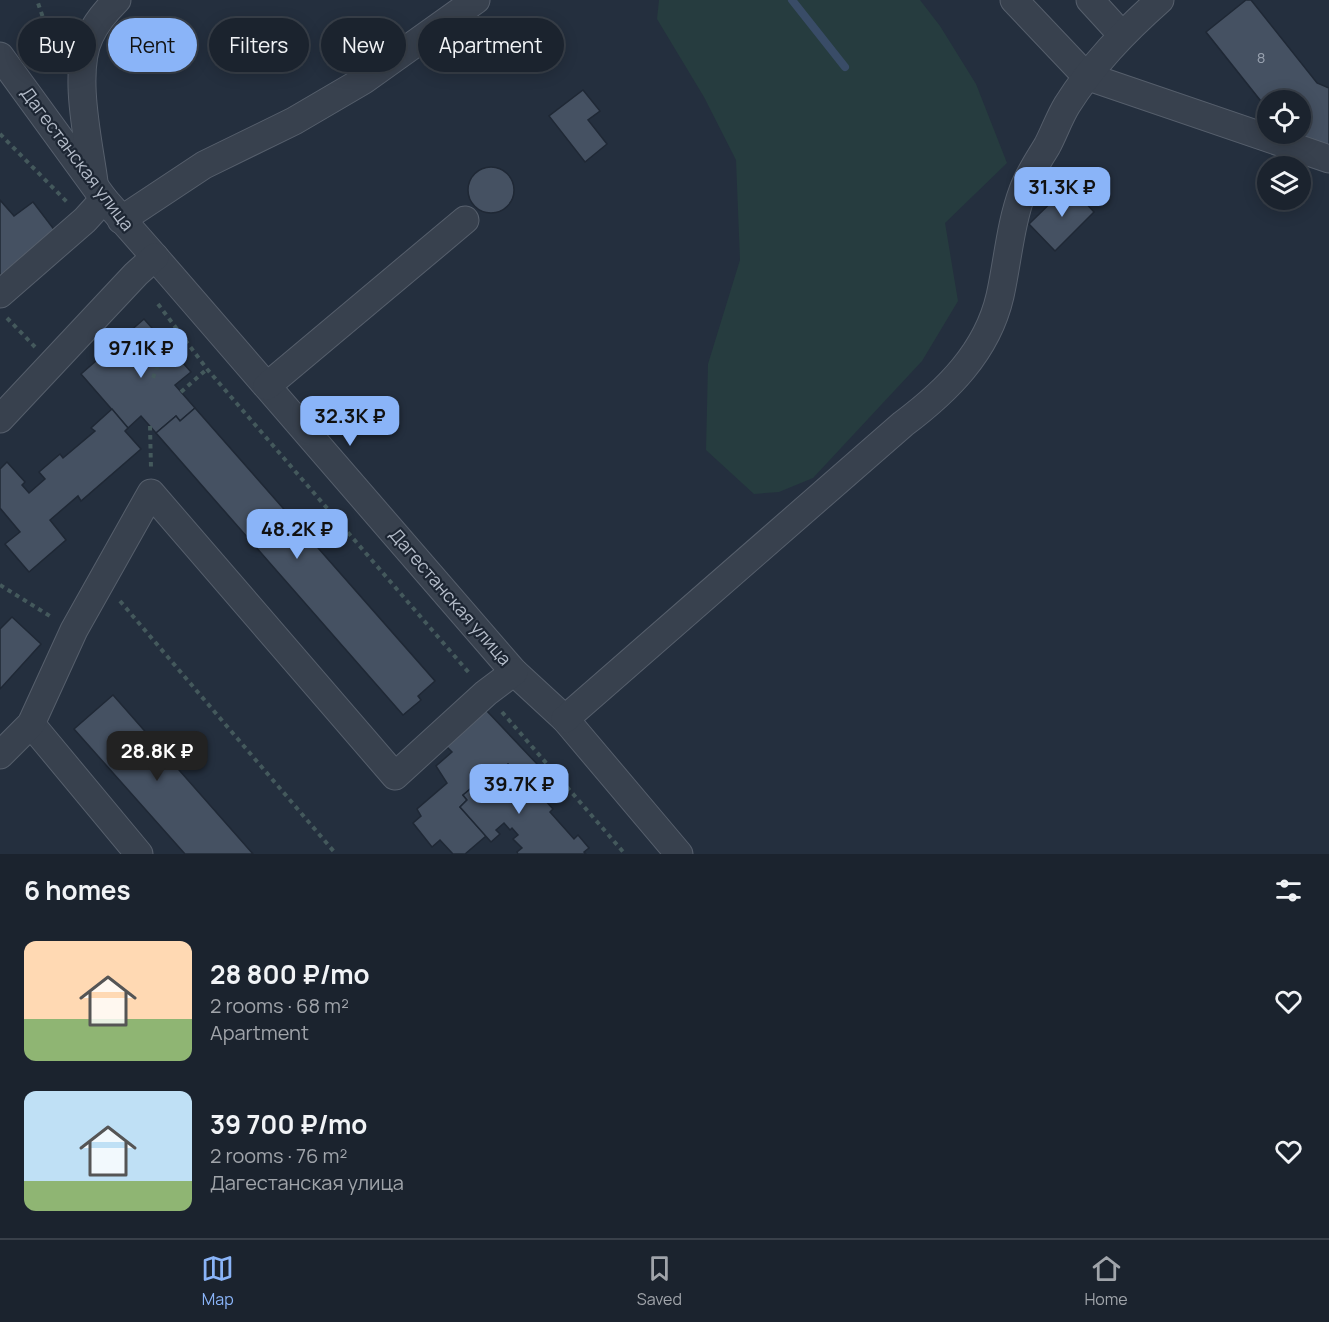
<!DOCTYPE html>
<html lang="en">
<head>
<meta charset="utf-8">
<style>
  :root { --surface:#1b232e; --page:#282f3a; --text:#f1f3f6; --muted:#a0a4aa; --line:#39404a; --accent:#8ab4f8 }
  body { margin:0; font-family:Manrope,sans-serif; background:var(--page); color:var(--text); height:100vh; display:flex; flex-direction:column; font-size:22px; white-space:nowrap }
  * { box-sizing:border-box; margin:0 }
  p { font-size:20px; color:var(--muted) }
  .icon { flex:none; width:33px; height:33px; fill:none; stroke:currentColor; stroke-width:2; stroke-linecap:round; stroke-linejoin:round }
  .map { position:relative; height:854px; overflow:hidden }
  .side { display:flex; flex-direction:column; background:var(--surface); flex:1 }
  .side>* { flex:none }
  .guide { position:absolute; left:18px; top:18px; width:600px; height:54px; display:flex; gap:12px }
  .controls { position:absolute; left:1257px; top:90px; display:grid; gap:12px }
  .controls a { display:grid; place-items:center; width:54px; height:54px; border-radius:50%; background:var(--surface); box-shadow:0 3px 15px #0003,0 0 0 2px var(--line); font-size:30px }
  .price { position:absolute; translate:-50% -51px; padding:0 14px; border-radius:12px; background:var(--accent); color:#111; font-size:20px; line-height:39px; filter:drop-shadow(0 2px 3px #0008) }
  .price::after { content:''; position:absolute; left:50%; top:36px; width:18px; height:14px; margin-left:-9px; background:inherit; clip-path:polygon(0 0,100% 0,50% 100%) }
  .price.current { background:#222; color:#fff }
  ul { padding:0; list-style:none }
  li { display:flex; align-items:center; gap:18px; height:150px; padding:0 24px }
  li span { display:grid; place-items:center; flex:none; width:168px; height:120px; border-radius:12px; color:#555 }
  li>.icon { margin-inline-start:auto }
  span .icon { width:72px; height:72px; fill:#fffc; stroke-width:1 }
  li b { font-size:26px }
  h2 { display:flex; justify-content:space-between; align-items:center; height:72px; padding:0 24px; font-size:26px }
  .chip { padding:0 21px; border-radius:27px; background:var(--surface); box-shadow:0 3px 15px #0003,0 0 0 2px var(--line); font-size:21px; line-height:54px }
  .chip.current { background:var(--accent); color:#111 }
  .tab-bar { display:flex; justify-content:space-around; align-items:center; height:84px; border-top:2px solid var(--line); background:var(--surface); font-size:16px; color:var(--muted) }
  .tab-bar a { display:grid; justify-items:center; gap:3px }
  .tab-bar .current { color:var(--accent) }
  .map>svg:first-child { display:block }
</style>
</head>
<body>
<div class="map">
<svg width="1329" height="854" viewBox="0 0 1329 854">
  <rect width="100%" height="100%" fill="#242f3e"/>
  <!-- green -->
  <polygon fill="#263c3f" points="659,0 920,0 940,26 976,84 1007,163 945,223 958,301 922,361 813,478 779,492 754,494 706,450 708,364 740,260 736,160 704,97 657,19"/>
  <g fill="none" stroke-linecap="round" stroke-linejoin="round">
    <!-- stream -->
    <polyline stroke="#394c67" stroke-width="8" points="792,0 845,67"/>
  </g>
  <!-- building -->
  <g fill="#455162" stroke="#1f2835" stroke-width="1.5">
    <polygon points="1246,0 1251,0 1317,83 1329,88 1329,147 1292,134 1300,134 1300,100 1268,100 1268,110 1206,32"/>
    <polygon points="583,90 600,111 588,120 607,144 585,162 549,116"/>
    <circle cx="491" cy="190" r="23"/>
    <polygon points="1069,185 1094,212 1055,251 1029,224"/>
    <polygon points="0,200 14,216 33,202 59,236 0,280"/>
    <polygon points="144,319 191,372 175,385 195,408 180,421 176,416 156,433 141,416 128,428 81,374"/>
    <polygon points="195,408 435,681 418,696 421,700 403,715 156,433 176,416 180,421"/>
    <polygon points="112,409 128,428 125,431 141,449 81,501 78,496 50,520 66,540 29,572 5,544 20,532 0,508 0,469 7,462 25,482 22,485 29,493 45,479 39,472 60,454 63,458 95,431 91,428"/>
    <polygon points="12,617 41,644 0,689 0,629"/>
    <polygon points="113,695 253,854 185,854 74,729"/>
    <polygon points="485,709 555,783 540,795 534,788 531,790 508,764 501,771 497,767 485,778 488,782 479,790 475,785 463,795 467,800 460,807 486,836 465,854 453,854 440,840 432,847 413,823 421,816 417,809 447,783 436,766 452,752 444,744"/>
    <polygon points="508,764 531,790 534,788 553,809 550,812 574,839 578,835 589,848 584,852 586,854 518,854 517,852 522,848 513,839 518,835 512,828 510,830 504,823 496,830 500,834 491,842 460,807 467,800 463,795 475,785 479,790 488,782 485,778 497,767 501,771"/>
  </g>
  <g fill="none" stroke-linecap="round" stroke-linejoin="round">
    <defs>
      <g id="minor">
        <polyline points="1014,0 1086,76 1329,159"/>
        <polyline points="1090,0 1122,35"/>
        <polyline points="0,56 104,199 155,257 514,672 565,719 679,854"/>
        <path d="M94,182C89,143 72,72 90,36C96,23 107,10 117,0"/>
        <polyline points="121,220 204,165 294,121 364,80 476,0"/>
        <polyline points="0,294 85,220 104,199"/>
        <polyline points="267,386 465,220"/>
        <polyline points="0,419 136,274 155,257"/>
        <path d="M565,719L903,424C947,391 987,352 1000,296C1008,260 1010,225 1023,190C1029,174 1038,161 1047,146C1054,133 1059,118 1067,105C1093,64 1124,32 1160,0"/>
        <polyline points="31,724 139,854"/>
        <polyline points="0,755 31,724 74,630 151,493 395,776 486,693 514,672"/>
      </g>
    </defs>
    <!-- minor casing -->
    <use href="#minor" stroke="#565f6c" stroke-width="29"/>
    <!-- path -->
    <g stroke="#44595c" stroke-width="4" stroke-dasharray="4.5 4.5" stroke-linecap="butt">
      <polyline points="24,47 51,41 37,0"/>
      <polyline points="0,134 67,202"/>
      <polyline points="158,304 207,369 470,674"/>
      <polyline points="7,318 35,347"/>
      <polyline points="153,378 166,344 179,332"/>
      <polyline points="181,392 207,369"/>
      <polyline points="150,426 151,468"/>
      <polyline points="0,585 53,618"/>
      <polyline points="120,601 336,854"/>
      <polyline points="502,712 625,854"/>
    </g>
    <!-- minor -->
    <use href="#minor" stroke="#38414e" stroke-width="27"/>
  </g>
  <g text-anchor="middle" stroke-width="4.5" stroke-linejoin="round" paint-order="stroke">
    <!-- number labels -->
    <g font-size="15" fill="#98a1af">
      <text x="1261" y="63">8</text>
    </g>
    <!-- street labels -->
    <g font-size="18" fill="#b4bcc9" stroke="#1d2633">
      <text transform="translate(77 159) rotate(53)" y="6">Дагестанская улица</text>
      <text transform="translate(450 597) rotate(49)" y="6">Дагестанская улица</text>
    </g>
  </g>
</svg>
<div class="controls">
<a><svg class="icon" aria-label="locate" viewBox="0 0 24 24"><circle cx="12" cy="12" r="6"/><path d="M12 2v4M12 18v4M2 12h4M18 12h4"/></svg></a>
<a><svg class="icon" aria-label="layers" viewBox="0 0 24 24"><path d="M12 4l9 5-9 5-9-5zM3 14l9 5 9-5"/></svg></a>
</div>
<b class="price" style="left:1062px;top:218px">31.3K ₽</b>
<b class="price" style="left:141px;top:379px">97.1K ₽</b>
<b class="price" style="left:350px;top:447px">32.3K ₽</b>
<b class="price" style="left:297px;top:560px">48.2K ₽</b>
<b class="price current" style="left:157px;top:782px">28.8K ₽</b>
<b class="price" style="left:519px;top:815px">39.7K ₽</b>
<div class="guide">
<a class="chip">Buy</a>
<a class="chip current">Rent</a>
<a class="chip">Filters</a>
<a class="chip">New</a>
<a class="chip">Apartment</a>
</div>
</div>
<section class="side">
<h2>6 homes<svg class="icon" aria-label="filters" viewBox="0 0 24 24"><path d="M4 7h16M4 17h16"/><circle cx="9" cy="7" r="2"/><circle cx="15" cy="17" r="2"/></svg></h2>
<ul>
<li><span style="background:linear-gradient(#ffd9b3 65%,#8fb573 0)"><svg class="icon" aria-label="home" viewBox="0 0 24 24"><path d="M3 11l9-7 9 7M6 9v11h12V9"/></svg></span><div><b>28 800 ₽/mo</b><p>2 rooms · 68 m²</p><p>Apartment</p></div><svg class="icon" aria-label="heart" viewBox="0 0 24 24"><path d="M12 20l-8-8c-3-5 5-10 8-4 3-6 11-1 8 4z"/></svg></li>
<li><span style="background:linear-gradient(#bfe0f5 75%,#8fb573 0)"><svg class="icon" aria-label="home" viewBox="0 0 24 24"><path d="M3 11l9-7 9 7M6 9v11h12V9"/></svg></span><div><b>39 700 ₽/mo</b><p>2 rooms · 76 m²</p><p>Дагестанская улица</p></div><svg class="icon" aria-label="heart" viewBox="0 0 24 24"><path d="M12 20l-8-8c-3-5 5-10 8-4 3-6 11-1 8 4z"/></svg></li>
</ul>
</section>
<nav class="tab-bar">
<a class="current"><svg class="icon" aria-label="map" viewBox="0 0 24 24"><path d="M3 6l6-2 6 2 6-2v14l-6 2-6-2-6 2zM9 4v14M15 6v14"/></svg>Map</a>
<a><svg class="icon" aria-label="saved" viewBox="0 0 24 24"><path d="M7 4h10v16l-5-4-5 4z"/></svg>Saved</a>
<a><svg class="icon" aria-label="home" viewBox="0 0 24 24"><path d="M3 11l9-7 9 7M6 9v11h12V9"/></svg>Home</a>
</nav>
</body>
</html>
